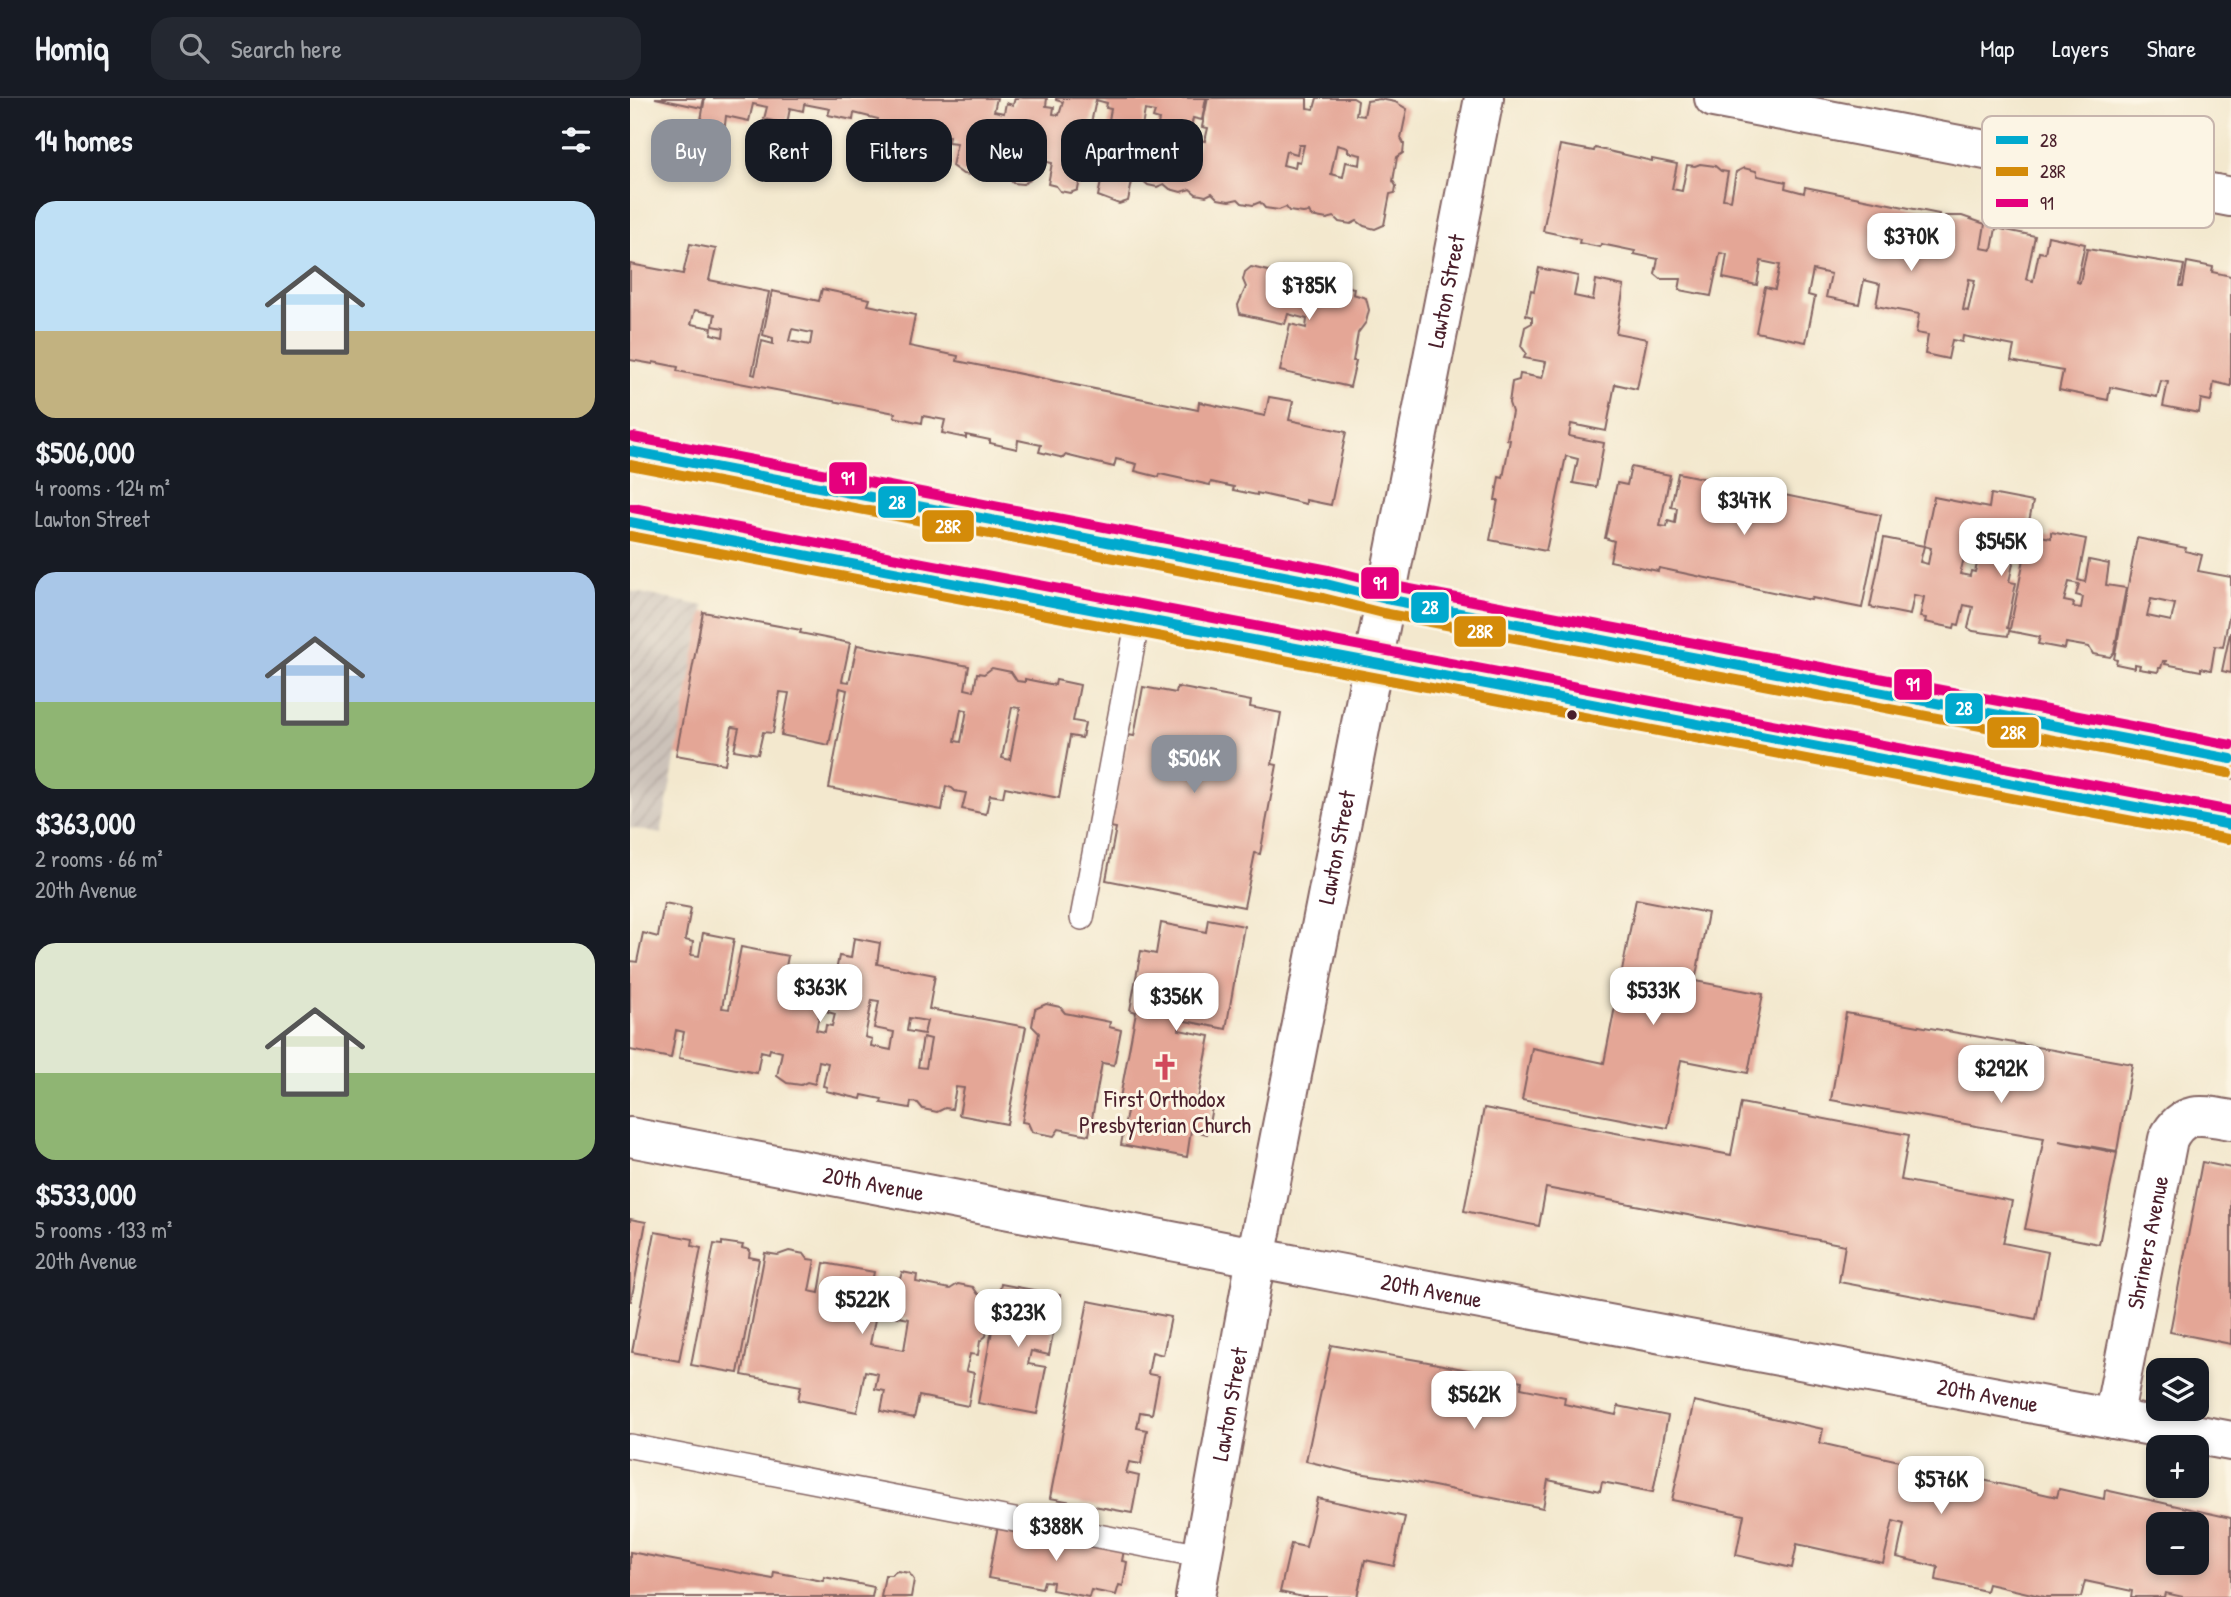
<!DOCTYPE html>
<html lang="en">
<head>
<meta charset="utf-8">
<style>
  :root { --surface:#171b24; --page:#242831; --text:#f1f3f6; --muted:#9ea1a6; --line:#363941; --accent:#8c9099 }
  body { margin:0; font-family:"Patrick Hand",sans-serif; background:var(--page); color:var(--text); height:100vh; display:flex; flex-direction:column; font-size:26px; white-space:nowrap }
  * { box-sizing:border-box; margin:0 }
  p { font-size:23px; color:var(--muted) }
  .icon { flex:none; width:38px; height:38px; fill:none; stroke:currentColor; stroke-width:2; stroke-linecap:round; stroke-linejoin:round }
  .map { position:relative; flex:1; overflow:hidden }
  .side { display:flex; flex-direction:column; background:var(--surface); width:630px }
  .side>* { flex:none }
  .guide { position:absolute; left:21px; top:21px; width:665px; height:63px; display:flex; gap:14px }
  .tools { position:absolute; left:1516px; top:1260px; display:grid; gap:14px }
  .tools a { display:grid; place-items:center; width:63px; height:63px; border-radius:14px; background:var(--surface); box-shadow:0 4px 10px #0003; font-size:35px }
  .price { position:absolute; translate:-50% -60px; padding:0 16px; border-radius:14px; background:#fff; color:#222; font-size:23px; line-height:46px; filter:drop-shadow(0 2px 4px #0008) }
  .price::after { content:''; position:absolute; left:50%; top:42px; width:21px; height:16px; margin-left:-10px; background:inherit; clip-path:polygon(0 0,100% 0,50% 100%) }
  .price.on { background:var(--accent); color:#fff }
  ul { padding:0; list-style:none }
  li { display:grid; align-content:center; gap:14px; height:371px; padding:0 35px }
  li span { display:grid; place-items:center; height:217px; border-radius:21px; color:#555 }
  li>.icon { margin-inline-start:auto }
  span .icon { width:126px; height:126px; fill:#fffc; stroke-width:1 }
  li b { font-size:30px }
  h2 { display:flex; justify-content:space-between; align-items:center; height:84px; padding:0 35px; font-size:30px }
  .tag { padding:0 24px; border-radius:21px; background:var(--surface); box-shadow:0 4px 10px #0003; font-size:24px; line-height:63px }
  .tag.on { background:var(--accent); color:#fff }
  header { display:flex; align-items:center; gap:42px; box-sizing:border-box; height:98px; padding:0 35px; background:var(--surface); border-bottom:2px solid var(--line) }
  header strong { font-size:33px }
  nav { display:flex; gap:38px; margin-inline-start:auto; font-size:24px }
  .search { width:490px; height:63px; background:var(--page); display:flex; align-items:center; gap:18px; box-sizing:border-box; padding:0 24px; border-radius:21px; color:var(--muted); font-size:26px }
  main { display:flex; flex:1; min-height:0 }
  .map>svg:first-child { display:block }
</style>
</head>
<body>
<header>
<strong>Homiq</strong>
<div class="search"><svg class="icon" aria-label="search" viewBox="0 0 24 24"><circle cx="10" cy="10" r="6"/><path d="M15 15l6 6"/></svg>Search here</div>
<nav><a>Map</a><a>Layers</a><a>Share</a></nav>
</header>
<main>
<section class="side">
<h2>14 homes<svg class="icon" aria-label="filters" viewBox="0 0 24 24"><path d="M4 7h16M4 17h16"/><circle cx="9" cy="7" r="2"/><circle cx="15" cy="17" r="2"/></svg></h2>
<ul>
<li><span style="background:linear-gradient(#bfe0f5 60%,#c2b280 0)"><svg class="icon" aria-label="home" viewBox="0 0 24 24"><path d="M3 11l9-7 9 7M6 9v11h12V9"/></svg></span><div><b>$506,000</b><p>4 rooms · 124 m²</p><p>Lawton Street</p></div></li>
<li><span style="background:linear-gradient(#a9c7e8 60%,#8fb573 0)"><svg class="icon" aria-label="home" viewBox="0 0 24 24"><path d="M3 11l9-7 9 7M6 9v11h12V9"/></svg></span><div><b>$363,000</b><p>2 rooms · 66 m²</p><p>20th Avenue</p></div></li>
<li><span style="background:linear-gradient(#dfe7d0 60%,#8fb573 0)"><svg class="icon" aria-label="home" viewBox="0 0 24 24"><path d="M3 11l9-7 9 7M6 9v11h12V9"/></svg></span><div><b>$533,000</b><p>5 rooms · 133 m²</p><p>20th Avenue</p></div></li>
</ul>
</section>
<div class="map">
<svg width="1601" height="1499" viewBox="0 0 1601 1499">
  <defs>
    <pattern id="industrial-furrows" width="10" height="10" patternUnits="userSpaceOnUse" patternTransform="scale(1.75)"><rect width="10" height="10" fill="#ccc2b9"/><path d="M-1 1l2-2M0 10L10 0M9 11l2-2" fill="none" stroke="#b1a69f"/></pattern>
  </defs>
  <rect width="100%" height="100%" fill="#fcf5e5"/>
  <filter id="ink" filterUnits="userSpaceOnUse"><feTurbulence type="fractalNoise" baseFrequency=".0143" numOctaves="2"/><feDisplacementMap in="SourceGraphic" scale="14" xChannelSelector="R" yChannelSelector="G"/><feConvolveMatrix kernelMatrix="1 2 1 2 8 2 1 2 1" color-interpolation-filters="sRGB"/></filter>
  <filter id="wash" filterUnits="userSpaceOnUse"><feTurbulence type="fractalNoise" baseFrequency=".00686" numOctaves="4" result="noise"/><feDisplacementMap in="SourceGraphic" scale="28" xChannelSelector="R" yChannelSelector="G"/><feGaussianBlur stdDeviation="1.57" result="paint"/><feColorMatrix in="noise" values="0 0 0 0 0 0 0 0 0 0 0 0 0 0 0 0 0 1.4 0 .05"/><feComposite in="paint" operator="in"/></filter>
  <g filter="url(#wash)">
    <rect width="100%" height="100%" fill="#f3e8ce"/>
    <!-- industrial -->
    <polygon fill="url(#industrial-furrows)" points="0,493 74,508 31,736 0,730"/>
    <g id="blocks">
      <!-- building -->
      <g fill="#e4a696" fill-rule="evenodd">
        <polygon points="25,0 74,0 72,10"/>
        <path d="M75,0H367L364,13L374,15L376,5L383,7L385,0H417L416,8L424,9L423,16L429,17L433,4L426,2V0H576L572,22L563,20L557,49L567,51L569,42L575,43L578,30L572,29L578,0H677V10L684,11L687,0H723L728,3L726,17L734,18L737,3L750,1L765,4L777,11L771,40L774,46L773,55L767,59L763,83L766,88L765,95L760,96L754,127L745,131L734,128L727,123L721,126L709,124L704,119L697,121L681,118L679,114L673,115L659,113L656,109L649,112L635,110L630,104L623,107L612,105L608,101L599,103L588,101L582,95L576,98L566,96L560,91L551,94L540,91L534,86L527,89L518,87L511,81L503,79L498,103L489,106L468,98L473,74L452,69L448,92L440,95L430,93L426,88L418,86L422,65L404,61L400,82L393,86L383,85L378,79L370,78L375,55L357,52L352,74L343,77L333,76L322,68L327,45L318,44L319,38L297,34L298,29L271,24L269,31L247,26L248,21L224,15L223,22L198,17L200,11L174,6L173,13L160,10L157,26L134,21L137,9L123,6L119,23L96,18L95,27L71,22ZM466,2L477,5L476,10L481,11L478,28L472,26V32L460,30ZM515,12L525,14L523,20L529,22L526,35L521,34L519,42L510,40ZM669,47H674L670,64L666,63L665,70L653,67L656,53L667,56ZM707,47L718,50V54L731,57L730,67L716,64L713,79L701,76Z"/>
        <path d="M930,47L964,53L965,50L1022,63V61L1047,66L1042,91L1052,93L1057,67L1065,68L1070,66L1085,68L1091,73L1098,74L1093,101L1101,102L1106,74L1114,70L1126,73L1128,78L1156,84L1155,90L1174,95L1175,89L1309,116L1302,151L1308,152L1315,118H1332L1355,126L1351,150L1362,152L1366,130L1405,138L1396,181L1403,183L1409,154L1415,155L1418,138L1455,146L1447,184L1450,185L1457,151L1554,167L1550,188H1553L1557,164L1583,169L1582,174L1601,178V288L1584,284L1581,303L1571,301L1569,315L1533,308L1538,284L1531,283L1527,299L1480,289L1478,302L1429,292L1433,273L1381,263L1384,248L1333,238L1332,244L1322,242L1318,261L1295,256L1298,237L1286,235L1289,216L1246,208L1250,186L1234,182L1229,206L1196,199L1201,176L1183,172L1178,197L1185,199L1176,244L1126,234L1135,189L1145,191L1150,167L1131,163L1127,187L1093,180L1097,156L1090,155L1081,198L1049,192L1051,181H1031L1025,176L1028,161L1004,156L1005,153L971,146L970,149L949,145L950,141L913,133ZM1339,181L1345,182L1338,213L1333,212Z"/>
        <path d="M60,146L86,151L79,182L139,194L122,276L125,277L132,243L143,246V240L133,237L142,193L189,203L192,191L240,201L238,207L285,217L279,248L328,258L327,263L568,312L569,304L635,318L639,299L663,303L659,322L716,334L701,407L676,402V406L627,395V397L603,392L604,389L581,384L580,387L530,376L529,379L505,373L507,366L486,361L484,369L435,357L434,360L409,354L411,347L388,342L387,351L360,345V342L336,337V340L312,335L315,322L293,318L292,325L264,319L265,315L47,273L48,269L23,264V266L0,262V166L53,176ZM65,212L85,216L83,228L94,230L93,239L81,236L82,230L61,226ZM162,231L182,235L180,247L159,243Z"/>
        <polygon points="621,169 668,180 666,184 680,187 682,181 724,190 723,196 736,200 739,212 736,224 728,235 723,263 726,263 720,289 650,273 660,226 676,230 677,221 658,216 655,226 610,216 608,207 616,189 613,182 615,174"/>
        <polygon points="909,170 948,178 944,198 963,202 966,182 994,188 986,235 1017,241 1007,291 985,286 976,333 941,326 939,338 974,345 966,389 943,385 948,361 936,358 916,453 860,442 868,402 865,402 869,379 873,380 880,342 877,341 882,314 879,305 882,284 889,282 890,276 912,280 916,264 894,260 896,255 891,248 895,229 902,225 902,219 896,217 901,192 904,193"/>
        <polygon points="1001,369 1040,377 1030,428 1037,429 1038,423 1045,425 1047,410 1041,409 1048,375 1251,417 1232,510 1182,500 1181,502 1029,470 1028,473 980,463 984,443 975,440 987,385 997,387"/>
        <path d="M1361,396L1403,404L1391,462L1384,461L1379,484L1386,485L1377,530L1380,531L1399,436L1421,440V434L1456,441L1448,482L1455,484L1459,462L1479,466L1476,487L1496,490L1484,554L1480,559L1463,556L1459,549L1436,545L1435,551L1408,546L1410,539L1379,533L1378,538L1343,533L1338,530L1343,509L1334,507L1329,527L1325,526L1324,530L1295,524L1296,520L1290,519L1294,499L1284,497L1280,517L1240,509L1254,440L1294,448L1304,399L1359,410ZM1294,448L1301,450L1298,466L1290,464ZM1336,452L1344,453L1343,461L1348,462L1345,474L1341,473L1340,478L1330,476ZM1439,484L1449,486L1446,497L1453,499L1451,510L1443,509L1444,505L1434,503Z"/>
        <path d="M1507,440L1556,450L1555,453L1572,457L1568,473L1601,479V508L1593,549L1585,548L1581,572L1571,570V573L1535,566L1536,563H1533L1531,570H1529L1528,574L1509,571L1510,567L1505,566V570L1486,566L1487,562L1484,561ZM1521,501L1545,506L1541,523L1517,518Z"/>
        <path d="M73,514L171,532L170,535L220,545L212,583L219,584L227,547L339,568L335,591L344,593L347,575L354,576L362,570L381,574L387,583L395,584V581L425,587L426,582L450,587L443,623L455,625L452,640L440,638L429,700L375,689L373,699L360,697L356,716L332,711L336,695L325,693L322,690L316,688L312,712L199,690L217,592L210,590L199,647L151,637L159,595L150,594L143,635L133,634L128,656L104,652L109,630L102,629L95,666L46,657ZM382,609L390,610L380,662L372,660ZM331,611L337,612L331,644L325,643Z"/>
        <polygon points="1600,535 1601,535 1601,575 1592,573"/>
        <polygon points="513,589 546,595 547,589 621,603 620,609 651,615 642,666 647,667 630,756 625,755 614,809 476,782 486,730 480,729 498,637 504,638"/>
        <polygon points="1006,801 1078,815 1065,883 1133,896 1118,975 1051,962 1038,1030 892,1002 902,950 974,965"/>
        <path d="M34,805L61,810L55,842L63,844L61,857L69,858L73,835L104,841L92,910L99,911L111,849L158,858L151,894L161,896L165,877L196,883L186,932L195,934L196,927L202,928L205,916L198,914L209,858L221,860L224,840L250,845L247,866L305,877L299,911L396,929L377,1026L329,1017L334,990L326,989L322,1011L315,1010L307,1014L293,1011L288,1005L281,1004L280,1010L251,1005L252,1001L232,997L231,1001L196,993L197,989L193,988L198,965L189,963L185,986L177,984L171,987L157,985L147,978L152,954L140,951L139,955L131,953L127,975L49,960L54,934L46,932L41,960L0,952V863L7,864L13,835L28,839ZM242,902L249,903L244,930L264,934L261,952L241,948L242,941L235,939ZM279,920L297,923L294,936L277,933ZM293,939L301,941L296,970L288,969Z"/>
        <polygon points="578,821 614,828 596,931 550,922 549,932 580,938 568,1001 583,1004 577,1036 561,1032 557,1059 491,1047 499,1002 490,1000 506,914 500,912 511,853 526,856 531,825 576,834"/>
        <polygon points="416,906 430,909 435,915 480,924 479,929 491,932 484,967 472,965 459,1037 429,1031 424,1038 402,1034 398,1025 392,1024 409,935 402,928 405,911"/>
        <polygon points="1216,915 1502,966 1487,1053 1429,1043 1487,1055 1469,1146 1395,1131 1414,1040 1201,1002"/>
        <polygon points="1111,1005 1279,1037 1271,1082 1382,1103 1373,1145 1418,1154 1406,1221 1209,1184 1215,1147 916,1090 909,1128 834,1113 854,1010 1101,1057"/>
        <polygon points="1572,1064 1601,1070 1601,1246 1540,1234"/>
        <polygon points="0,1121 16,1124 1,1203 0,1203"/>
        <polygon points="25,1134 63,1141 62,1148 71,1150 49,1263 2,1254"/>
        <polygon points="92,1144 113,1147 112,1150 120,1152 119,1159 129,1161 108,1275 61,1267 84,1146 92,1147"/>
        <polygon points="159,1153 174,1156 178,1161 185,1162 179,1193 189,1195 194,1165 244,1174 239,1199 249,1202 240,1246 274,1252 279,1221 258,1217 265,1180 270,1181 272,1174 287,1177 286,1184 320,1191 328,1186 343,1189 348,1196 359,1198 356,1214 359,1223 356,1238 350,1243 348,1257 340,1256 336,1273 344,1275 338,1308 289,1298 284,1320 251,1313 255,1293 245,1291 248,1276 235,1273 227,1314 168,1302 171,1288 112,1277 135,1155 148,1157"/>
        <polygon points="371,1186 430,1197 419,1257 401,1253 398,1266 416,1269 407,1316 348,1305"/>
        <polygon points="458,1203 541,1219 533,1257 522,1254 518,1276 529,1278 522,1316 510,1314 507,1330 517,1332 511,1366 499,1364 496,1375 509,1378 502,1415 420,1400"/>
        <polygon points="701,1247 798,1264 892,1283 891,1290 935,1299 934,1306 986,1317 988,1308 1038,1318 1023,1394 972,1384 970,1393 918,1382 913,1410 774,1382 722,1374 676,1363"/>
        <path d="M1064,1303L1193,1331L1190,1345L1427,1399L1429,1391L1474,1401L1475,1392L1601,1420V1499H1553L1535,1495L1534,1499H1501L1502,1493L1455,1483L1451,1499H1415L1358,1486L1356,1493L1306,1482L1308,1469L1267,1459L1274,1426L1263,1423L1253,1465L1167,1446L1162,1470L1106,1457L1114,1417L1042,1402ZM1528,1426H1566V1465H1528Z"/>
        <polygon points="687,1400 775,1419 764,1468 735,1462 727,1499 673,1499 650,1494 661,1446 676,1449"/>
        <polygon points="368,1428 494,1452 492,1463 497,1464 493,1488 489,1487 486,1497 461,1492 459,1499 422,1492 423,1484 414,1483 412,1490 358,1480"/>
        <polygon points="0,1454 143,1481 144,1474 193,1483 194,1479 244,1489 242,1499 0,1499"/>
        <polygon points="267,1473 279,1475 284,1482 281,1499 251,1499 255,1477 261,1477"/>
      </g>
    </g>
  </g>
  <g filter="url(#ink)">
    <use href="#blocks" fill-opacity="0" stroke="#856564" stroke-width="2"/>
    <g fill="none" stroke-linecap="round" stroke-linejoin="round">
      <defs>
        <g id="lane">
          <polyline points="452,820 508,521"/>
          <polyline points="0,1348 572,1458"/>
        </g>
        <g id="street">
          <polyline points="1084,0 1601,99"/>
          <path id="s1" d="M0,1039L697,1173L1601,1343"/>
          <path id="s2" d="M1483,1321L1538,1041C1553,1011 1573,1017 1601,1022"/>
          <path id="s3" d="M565,1499L626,1160L854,0"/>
        </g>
        <g id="highway">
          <polyline points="0,353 696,486 756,501 1601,661"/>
          <polyline points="0,424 1601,727"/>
        </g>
      </defs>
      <!-- lane casing -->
      <use href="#lane" stroke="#856564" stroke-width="26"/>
      <!-- street casing -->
      <use href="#street" stroke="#856564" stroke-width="42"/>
      <!-- highway casing -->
      <use href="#highway" stroke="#856564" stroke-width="42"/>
      <!-- lane -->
      <use href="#lane" stroke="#fff" stroke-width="23"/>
      <!-- street -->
      <use href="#street" stroke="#fff" stroke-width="38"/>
      <!-- highway -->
      <use href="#highway" stroke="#fcbd6e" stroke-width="38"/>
      <defs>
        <g id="bus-1">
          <polyline points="0,353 696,486 756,501 1601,661"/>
          <polyline points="0,424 1601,727"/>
        </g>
        <g id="bus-2">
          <polyline points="0,367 693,500 753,515 1598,675"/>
          <polyline points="0,438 1598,741"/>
        </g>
        <g id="bus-3">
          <polyline points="3,339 699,472 759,487 1601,647"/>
          <polyline points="3,410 1601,713"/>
        </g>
      </defs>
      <!-- bus-1 casing -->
      <use href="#bus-1" stroke="#fcf5e5" stroke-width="16"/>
      <!-- bus-2 casing -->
      <use href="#bus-2" stroke="#fcf5e5" stroke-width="16"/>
      <!-- bus-3 casing -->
      <use href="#bus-3" stroke="#fcf5e5" stroke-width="16"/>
      <!-- bus-1 -->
      <use href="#bus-1" stroke="#00a9ce" stroke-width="10"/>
      <!-- bus-2 -->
      <use href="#bus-2" stroke="#d48b09" stroke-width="10"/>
      <!-- bus-3 -->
      <use href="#bus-3" stroke="#e5007d" stroke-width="10"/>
    </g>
  </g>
  <!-- icons -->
  <defs>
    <symbol id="church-bare" viewBox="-9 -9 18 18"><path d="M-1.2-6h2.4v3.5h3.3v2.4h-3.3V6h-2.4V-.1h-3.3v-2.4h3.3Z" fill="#d1495b" stroke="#fcf5e5" stroke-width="2.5" paint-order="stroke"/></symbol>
  </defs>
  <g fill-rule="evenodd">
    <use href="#church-bare" x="516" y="950" width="38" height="38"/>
  </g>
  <!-- markers -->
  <circle fill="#4a1f2b" stroke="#fcf5e5" stroke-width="2.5" cx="942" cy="617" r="6"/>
  <g text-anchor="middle" stroke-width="6" stroke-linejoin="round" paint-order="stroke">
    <!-- street labels -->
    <g font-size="23" fill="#4a1f2b" stroke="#fcf5e5">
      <text dy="8" stroke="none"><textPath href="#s3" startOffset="1330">Lawton Street</textPath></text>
      <text dy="8" stroke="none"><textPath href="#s3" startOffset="763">Lawton Street</textPath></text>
      <text dy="8" stroke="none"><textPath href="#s1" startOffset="248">20th Avenue</textPath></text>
      <text dy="8" stroke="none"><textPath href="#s2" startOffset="180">Shriners Avenue</textPath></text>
      <text dy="8" stroke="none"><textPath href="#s1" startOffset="816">20th Avenue</textPath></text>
      <text dy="8" stroke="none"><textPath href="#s1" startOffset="1382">20th Avenue</textPath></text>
      <text dy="8" stroke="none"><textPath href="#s3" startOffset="196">Lawton Street</textPath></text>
    </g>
    <!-- poi labels -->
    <g font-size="23" fill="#4a1f2b" stroke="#fcf5e5">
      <text x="535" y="1009">First Orthodox<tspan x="535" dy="26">Presbyterian Church</tspan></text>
    </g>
  </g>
  <!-- legend -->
  <rect x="1352" y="18" width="232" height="112" rx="10" fill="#fcf5e5" stroke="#c7b5ad" stroke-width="2"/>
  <rect x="1366" y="38" width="32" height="8" fill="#00a9ce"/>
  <rect x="1366" y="69" width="32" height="9" fill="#d48b09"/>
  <rect x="1366" y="101" width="32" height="8" fill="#e5007d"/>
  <g font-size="19" fill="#4a1f2b">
    <text x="1410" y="49">28</text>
    <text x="1410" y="80">28R</text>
    <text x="1410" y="112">91</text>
  </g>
  <g stroke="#fcf5e5" stroke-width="2.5">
    <rect x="198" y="363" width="40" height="34" rx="7" fill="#e5007d"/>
    <rect x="247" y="387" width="40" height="34" rx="7" fill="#00a9ce"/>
    <rect x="291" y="411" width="54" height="34" rx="7" fill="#d48b09"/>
    <rect x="730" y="468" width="40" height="34" rx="7" fill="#e5007d"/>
    <rect x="780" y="493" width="40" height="33" rx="7" fill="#00a9ce"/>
    <rect x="823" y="517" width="54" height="33" rx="7" fill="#d48b09"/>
    <rect x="1263" y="570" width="40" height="33" rx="7" fill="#e5007d"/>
    <rect x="1314" y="594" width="40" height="33" rx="7" fill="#00a9ce"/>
    <rect x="1356" y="618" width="54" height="33" rx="7" fill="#d48b09"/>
  </g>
  <g font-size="19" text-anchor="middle" font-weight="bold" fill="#fff">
    <text x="218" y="387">91</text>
    <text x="267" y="411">28</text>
    <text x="318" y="435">28R</text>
    <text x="750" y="492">91</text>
    <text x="800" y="516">28</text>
    <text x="850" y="540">28R</text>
    <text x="1283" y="593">91</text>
    <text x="1334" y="617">28</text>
    <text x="1383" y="641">28R</text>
  </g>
</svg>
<div class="tools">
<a><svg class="icon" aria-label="layers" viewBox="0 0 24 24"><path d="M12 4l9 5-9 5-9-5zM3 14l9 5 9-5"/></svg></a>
<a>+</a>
<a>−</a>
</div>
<b class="price" style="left:1281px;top:175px">$370K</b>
<b class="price" style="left:679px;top:224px">$785K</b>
<b class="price" style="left:1114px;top:439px">$347K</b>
<b class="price" style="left:1371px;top:480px">$545K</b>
<b class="price on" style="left:564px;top:697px">$506K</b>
<b class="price" style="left:190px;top:926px">$363K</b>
<b class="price" style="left:1023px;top:929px">$533K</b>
<b class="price" style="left:546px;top:935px">$356K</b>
<b class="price" style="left:1371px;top:1007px">$292K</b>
<b class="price" style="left:232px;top:1238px">$522K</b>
<b class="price" style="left:388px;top:1251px">$323K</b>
<b class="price" style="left:844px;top:1333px">$562K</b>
<b class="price" style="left:1311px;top:1418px">$576K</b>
<b class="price" style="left:426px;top:1465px">$388K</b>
<div class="guide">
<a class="tag on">Buy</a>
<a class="tag">Rent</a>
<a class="tag">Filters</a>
<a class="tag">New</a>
<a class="tag">Apartment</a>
</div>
</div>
</main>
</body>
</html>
